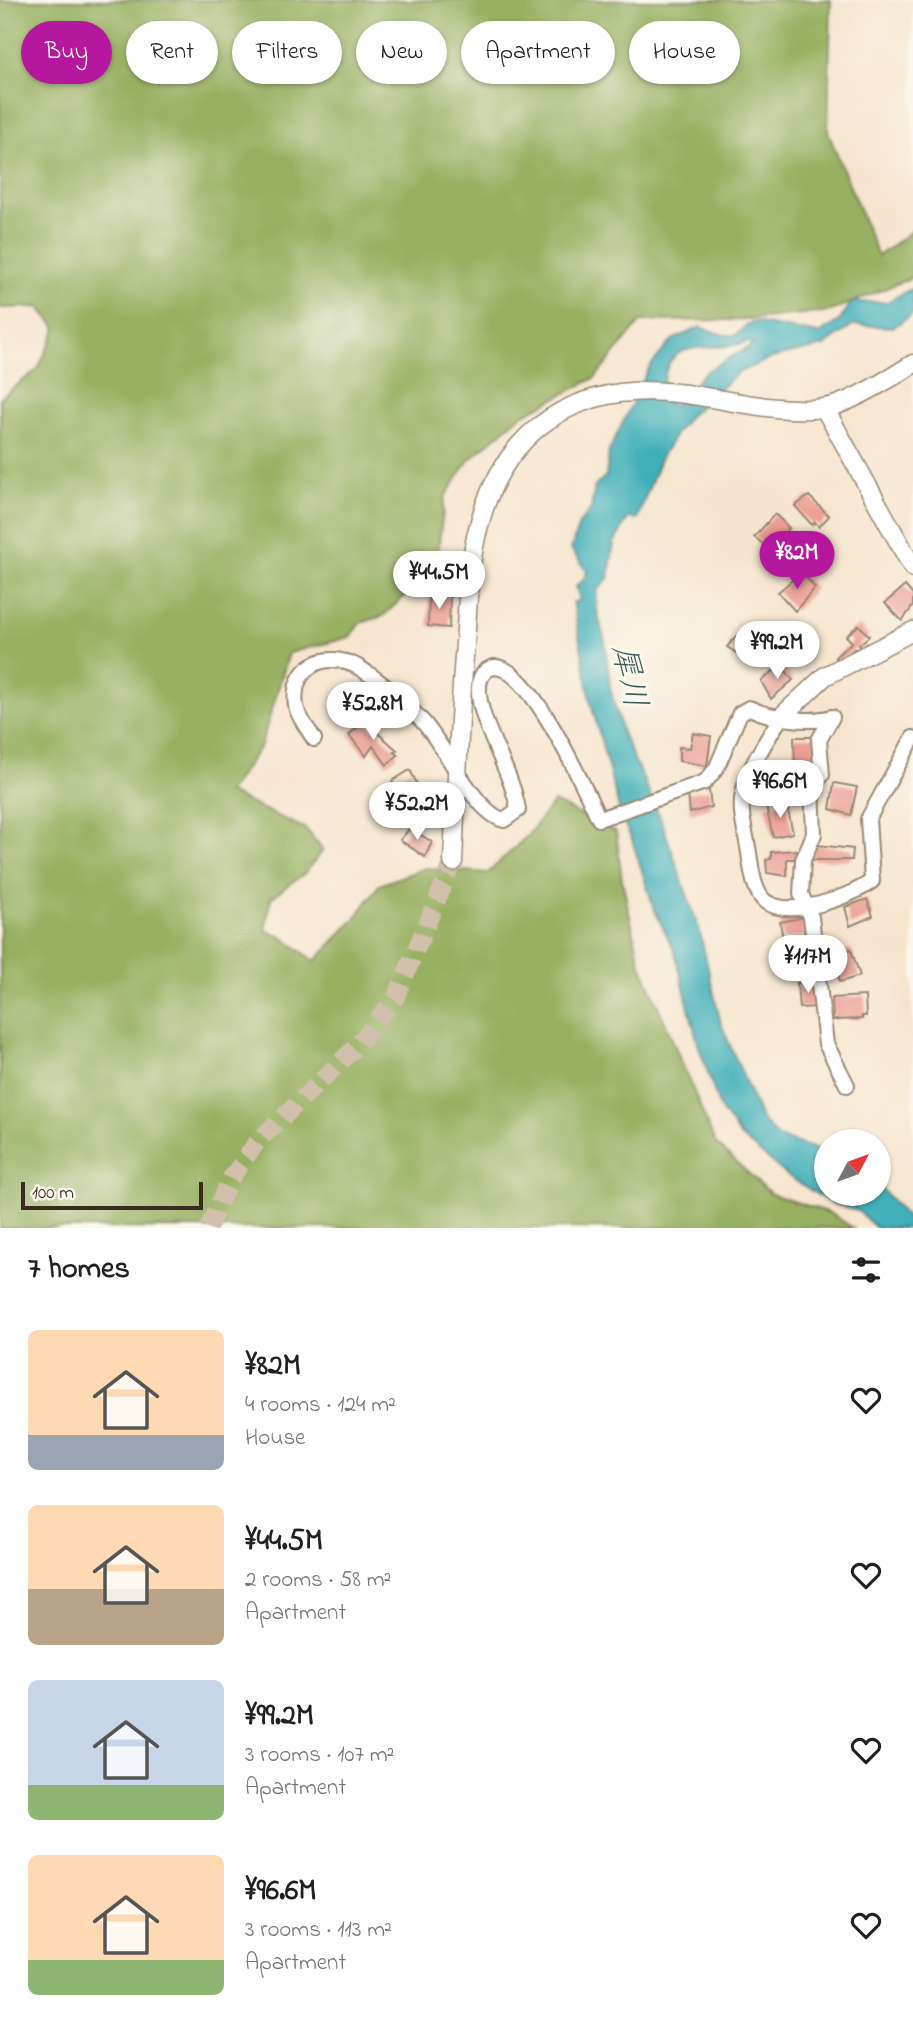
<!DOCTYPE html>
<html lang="en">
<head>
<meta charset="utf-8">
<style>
  :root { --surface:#fff; --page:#f2f2f2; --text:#202124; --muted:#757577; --accent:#b5179e }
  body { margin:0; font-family:"Indie Flower","Klee One",sans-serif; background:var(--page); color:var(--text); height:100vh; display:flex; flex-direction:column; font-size:26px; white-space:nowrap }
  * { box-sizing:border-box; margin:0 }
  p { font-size:23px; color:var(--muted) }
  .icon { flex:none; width:38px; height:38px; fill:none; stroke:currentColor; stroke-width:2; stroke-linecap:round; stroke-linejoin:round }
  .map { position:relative; height:1228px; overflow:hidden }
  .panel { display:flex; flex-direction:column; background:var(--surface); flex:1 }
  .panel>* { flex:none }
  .hud { position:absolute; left:21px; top:21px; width:872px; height:63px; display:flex; gap:14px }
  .needle { width:46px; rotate:49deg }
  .fabs { position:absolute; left:814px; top:1129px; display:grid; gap:14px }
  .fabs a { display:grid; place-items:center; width:77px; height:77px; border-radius:50%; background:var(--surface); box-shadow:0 2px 5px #0004; font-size:35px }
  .scale { position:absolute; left:21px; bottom:18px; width:182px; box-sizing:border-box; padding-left:7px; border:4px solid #3b2a1e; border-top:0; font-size:19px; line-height:24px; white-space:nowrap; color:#3b2a1e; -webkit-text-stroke:5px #fbf7ec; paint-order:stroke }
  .price { position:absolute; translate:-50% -60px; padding:0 16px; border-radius:24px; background:#fff; color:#222; font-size:23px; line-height:46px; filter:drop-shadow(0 2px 4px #0008) }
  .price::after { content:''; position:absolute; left:50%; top:42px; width:21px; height:16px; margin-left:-10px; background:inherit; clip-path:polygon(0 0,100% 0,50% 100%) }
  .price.active { background:var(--accent); color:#fff }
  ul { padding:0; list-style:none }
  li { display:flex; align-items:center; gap:21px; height:175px; padding:0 28px }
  li span { display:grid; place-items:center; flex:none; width:196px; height:140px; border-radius:10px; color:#555 }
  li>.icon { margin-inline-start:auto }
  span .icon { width:84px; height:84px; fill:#fffc; stroke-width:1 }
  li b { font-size:30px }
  h2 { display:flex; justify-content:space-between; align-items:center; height:84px; padding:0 28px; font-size:30px }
  .pill { padding:0 24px; border-radius:32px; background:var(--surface); box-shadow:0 2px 5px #0004; font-size:24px; line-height:63px }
  .pill.active { background:var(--accent); color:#fff }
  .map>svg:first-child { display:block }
</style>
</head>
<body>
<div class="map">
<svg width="913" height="1228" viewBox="0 0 913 1228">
  <rect width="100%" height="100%" fill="#fbf7ec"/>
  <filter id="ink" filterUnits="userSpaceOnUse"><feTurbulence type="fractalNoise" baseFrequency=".0143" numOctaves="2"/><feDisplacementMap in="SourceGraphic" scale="14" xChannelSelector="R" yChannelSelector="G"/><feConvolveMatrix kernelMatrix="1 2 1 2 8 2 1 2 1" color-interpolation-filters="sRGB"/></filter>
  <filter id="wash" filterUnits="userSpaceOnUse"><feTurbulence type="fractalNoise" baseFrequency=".00686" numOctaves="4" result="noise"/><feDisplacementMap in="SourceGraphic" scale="28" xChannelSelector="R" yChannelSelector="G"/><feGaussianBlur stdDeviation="1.57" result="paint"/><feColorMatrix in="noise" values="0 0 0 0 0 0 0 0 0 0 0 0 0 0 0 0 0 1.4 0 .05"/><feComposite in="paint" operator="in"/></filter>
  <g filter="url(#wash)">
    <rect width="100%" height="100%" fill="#f6e5ce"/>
    <!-- forest -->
    <polygon fill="#96af60" stroke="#686c3f" stroke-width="2" points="0,0 831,0 828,132 878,256 913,230 913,277 831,311 743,320 641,321 595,378 520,416 469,460 445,497 438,550 428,574 383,616 360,623 350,637 289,653 261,745 228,793 306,829 323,850 305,873 271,898 265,930 282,937 315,961 354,920 379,885 425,868 488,873 527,836 554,802 616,832 622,880 640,962 715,1143 771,1194 830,1213 853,1228 0,1228 0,398 38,369 57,328 39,307 0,308"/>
    <!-- water -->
    <path fill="#3fafb9" stroke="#3d6c6c" stroke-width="2" fill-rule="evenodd" d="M913,288V314L894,327L853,325L824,346L772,358L739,372L690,415L676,433L660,459L637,519L628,518L614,543L609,577L597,591V611L605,642L610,687L622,733L659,814L699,929L721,1024L762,1121L778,1137L826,1152V1194H878L879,1186L913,1224V1228H876L858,1211L831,1203L788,1176L740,1136L720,1108L698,1044L675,952L655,911L632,840L621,816L591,703L573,602L580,601L576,586L585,579L587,571L571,549L579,524L591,509L595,486L606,476L609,451L649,368L672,340L700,327L724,335H736L748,324L755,322L819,334L840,320L852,302H887ZM747,342L754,344L705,372L675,405L663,400C660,328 708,356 747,342Z"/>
    <g id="blocks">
      <!-- building -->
      <g fill="#ed9e93">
        <polygon points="809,496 829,516 819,527 815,522 812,525 795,506"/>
        <polygon points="775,514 789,528 771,550 754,537"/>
        <polygon points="802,572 815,588 795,611 778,592"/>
        <polygon points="905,586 913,595 913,606 902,621 885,603"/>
        <polygon points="429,595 450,595 449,628 428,626"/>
        <polygon points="859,625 869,636 859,645 862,649 854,649 840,662 835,657 852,642 846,636"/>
        <polygon points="736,636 746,643 751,637 760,644 756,648 760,651 751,662 727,647"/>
        <polygon points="781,665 793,680 771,699 761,681"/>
        <polygon points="364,721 397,750 394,752 398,755 387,765 373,746 366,756 349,735"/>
        <polygon points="693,733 711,736 707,766 679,761 679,747 690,748"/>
        <polygon points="794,737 816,737 816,774 795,774"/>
        <polygon points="410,770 423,796 415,801 419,809 405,817 397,803 402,801 392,781"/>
        <polygon points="834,783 857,787 851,815 830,809"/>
        <polygon points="709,790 711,807 690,813 688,793"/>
        <polygon points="786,802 793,833 773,837 766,806"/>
        <polygon points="410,828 432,842 425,857 400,840"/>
        <polygon points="817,845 853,849 852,860 812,860 813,848"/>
        <polygon points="797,850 797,859 787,859 787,876 767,873 766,860 771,859 771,852"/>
        <polygon points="867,899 873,916 850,926 845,907"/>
        <polygon points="805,917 807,926 804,927 804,936 783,939 780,922"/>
        <polygon points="851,949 860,976 840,982 833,955"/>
        <polygon points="815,981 819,1007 799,1008 797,983"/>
        <polygon points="865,996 866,1016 862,1016 862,1019 833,1020 832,998"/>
      </g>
    </g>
  </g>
  <g filter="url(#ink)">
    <use href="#blocks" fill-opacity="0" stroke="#988876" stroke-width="2"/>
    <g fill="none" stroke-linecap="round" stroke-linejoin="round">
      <!-- tertiary-tunnel -->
      <polyline stroke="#d1c0ab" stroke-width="18" stroke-dasharray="18 9" stroke-linecap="butt" points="208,1228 231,1178 257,1142 357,1046 396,997 453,862"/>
      <defs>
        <g id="minor">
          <path d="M781,717C767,740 749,766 743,793C739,810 745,830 748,847C751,862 752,892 766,902C791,919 851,897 872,881L868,819L913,738"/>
          <path d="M314,739C308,729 298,717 296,706C290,667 325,649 358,667C381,681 405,703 423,722C445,746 475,813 504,820L518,810C513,772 477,721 479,688C479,680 481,674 487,670C522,645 587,794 599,819L705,782L716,769L740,713L749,708C771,718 808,724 832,717L819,740L822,775L812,786L814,834L803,860L801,894L811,917L826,1044L847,1085"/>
        </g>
        <g id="tertiary">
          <polyline points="825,409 913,568"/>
          <polyline points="781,717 825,676 913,631"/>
          <path d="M453,862C456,794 459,725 464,656C468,614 467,567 479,525C505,427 578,382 677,393C724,398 775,414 824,408C845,406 894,376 913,364"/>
        </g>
      </defs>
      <!-- minor casing -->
      <use href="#minor" stroke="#988876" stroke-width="18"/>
      <!-- tertiary casing -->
      <use href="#tertiary" stroke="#988876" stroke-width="21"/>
      <!-- minor -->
      <use href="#minor" stroke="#fff" stroke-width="14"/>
      <!-- tertiary -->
      <use href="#tertiary" stroke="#fff" stroke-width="18"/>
    </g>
  </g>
  <g text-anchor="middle" stroke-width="7" stroke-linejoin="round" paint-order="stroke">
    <!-- water labels -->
    <g font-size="32" font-style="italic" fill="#3d5f5c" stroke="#fbf7ec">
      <text transform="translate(631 676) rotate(78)" y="11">犀川</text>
    </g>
  </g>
</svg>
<div class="fabs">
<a><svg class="needle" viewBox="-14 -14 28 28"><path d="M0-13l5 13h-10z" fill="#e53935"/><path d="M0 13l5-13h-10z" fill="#757577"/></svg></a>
</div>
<div class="scale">100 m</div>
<b class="price active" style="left:797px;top:591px">¥82M</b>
<b class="price" style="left:439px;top:611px">¥44.5M</b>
<b class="price" style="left:777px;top:681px">¥99.2M</b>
<b class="price" style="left:373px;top:742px">¥52.8M</b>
<b class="price" style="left:780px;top:820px">¥96.6M</b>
<b class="price" style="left:417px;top:842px">¥52.2M</b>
<b class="price" style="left:808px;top:995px">¥117M</b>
<div class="hud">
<a class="pill active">Buy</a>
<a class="pill">Rent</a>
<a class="pill">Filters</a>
<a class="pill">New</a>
<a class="pill">Apartment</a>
<a class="pill">House</a>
</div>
</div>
<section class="panel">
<h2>7 homes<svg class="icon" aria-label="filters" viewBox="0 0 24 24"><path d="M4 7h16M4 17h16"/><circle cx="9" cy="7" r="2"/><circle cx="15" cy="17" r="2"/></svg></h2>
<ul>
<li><span style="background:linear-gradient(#ffd9b3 75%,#9aa5b1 0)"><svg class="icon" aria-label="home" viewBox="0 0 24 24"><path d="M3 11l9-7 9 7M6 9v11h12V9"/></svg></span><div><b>¥82M</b><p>4 rooms · 124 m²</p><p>House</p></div><svg class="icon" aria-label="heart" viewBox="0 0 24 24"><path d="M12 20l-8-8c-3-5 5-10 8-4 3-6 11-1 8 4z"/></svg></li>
<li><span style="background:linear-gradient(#ffd9b3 60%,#b9a48a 0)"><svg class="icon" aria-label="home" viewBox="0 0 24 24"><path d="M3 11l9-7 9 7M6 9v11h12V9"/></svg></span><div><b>¥44.5M</b><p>2 rooms · 58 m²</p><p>Apartment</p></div><svg class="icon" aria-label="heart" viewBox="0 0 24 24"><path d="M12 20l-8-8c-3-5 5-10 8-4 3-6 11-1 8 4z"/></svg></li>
<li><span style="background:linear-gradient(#c9d6e8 75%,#8fb573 0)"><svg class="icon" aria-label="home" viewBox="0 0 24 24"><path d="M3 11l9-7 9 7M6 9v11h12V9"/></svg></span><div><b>¥99.2M</b><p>3 rooms · 107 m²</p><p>Apartment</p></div><svg class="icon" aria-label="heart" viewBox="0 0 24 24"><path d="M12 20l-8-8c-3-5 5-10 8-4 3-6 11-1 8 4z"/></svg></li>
<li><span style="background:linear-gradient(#ffd9b3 75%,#8fb573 0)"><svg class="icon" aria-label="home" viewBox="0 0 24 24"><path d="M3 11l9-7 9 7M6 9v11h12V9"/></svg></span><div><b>¥96.6M</b><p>3 rooms · 113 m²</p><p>Apartment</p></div><svg class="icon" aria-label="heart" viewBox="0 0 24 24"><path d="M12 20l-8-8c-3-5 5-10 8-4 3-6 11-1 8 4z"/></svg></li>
</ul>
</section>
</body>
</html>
